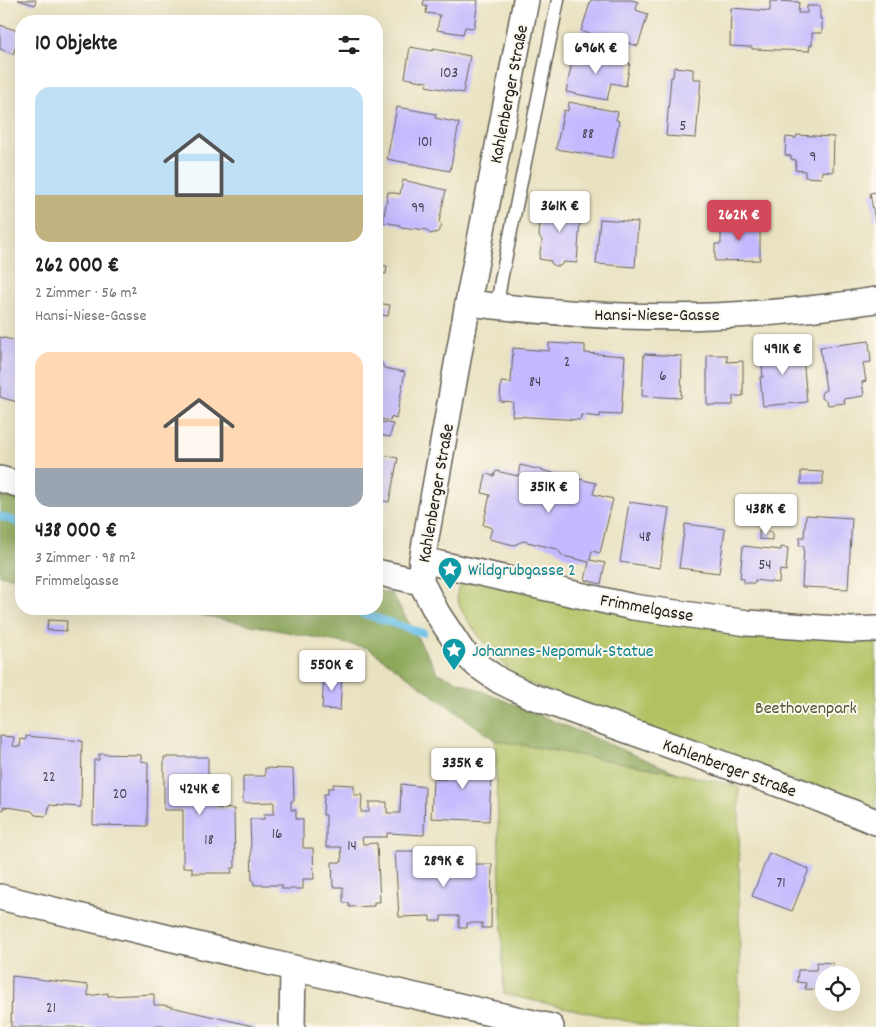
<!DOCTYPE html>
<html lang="de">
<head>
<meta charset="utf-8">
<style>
  :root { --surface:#fff; --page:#f2f2f2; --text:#222; --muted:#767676; --accent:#d1495b }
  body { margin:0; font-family:Dekko,sans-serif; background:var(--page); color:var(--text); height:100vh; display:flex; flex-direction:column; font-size:19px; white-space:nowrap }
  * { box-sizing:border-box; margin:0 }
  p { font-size:16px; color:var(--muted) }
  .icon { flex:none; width:28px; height:28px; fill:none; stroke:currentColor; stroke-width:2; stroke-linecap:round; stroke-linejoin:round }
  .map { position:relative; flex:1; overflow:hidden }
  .panel { position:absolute; left:15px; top:15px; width:368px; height:600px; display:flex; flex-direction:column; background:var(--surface); border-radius:20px; box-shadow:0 5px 20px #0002 }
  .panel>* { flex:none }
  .controls { position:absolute; left:815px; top:966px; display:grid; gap:10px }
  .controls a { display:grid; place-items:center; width:45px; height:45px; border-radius:50%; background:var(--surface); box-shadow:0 5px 20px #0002; font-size:25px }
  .price { position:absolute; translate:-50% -42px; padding:0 11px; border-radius:5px; background:#fff; color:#222; font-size:16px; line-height:32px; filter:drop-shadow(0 1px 2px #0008) }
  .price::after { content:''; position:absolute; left:50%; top:30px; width:15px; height:11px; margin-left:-8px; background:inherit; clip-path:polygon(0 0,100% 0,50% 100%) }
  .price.selected { background:var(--accent); color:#fff }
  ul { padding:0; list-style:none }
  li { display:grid; align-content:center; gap:10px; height:265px; padding:0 20px }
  li span { display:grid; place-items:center; height:155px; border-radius:15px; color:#555 }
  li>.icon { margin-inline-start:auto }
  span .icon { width:90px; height:90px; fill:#fffc; stroke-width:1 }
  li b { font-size:21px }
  h2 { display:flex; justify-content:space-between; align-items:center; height:60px; padding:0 20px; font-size:21px }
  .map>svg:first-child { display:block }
</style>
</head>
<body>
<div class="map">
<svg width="876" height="1027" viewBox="0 0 876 1027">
  <rect width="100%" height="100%" fill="#fbf7ec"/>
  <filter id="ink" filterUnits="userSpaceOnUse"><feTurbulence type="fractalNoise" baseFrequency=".02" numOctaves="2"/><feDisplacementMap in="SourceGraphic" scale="10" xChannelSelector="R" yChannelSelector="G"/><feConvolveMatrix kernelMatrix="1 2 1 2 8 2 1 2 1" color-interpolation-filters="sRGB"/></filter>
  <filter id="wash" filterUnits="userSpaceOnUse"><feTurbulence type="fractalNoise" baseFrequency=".0096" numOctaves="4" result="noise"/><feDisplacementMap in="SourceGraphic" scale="20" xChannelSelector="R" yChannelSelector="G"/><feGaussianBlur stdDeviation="1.12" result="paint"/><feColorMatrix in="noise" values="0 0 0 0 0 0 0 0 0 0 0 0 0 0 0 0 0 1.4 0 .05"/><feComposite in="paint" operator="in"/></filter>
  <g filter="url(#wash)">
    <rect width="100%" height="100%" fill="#e9e2c1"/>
    <!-- green -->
    <g fill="#b2c264" stroke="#676f40">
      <path d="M480,580L876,639V811L519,680C504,664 455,615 457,594C457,590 460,586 461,583Z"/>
      <polygon points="495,740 678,773 739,787 740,1027 653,1027 504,994"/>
    </g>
    <!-- forest -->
    <g fill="#8da85a" stroke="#54623b">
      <polygon points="0,496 21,501 21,579 0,575"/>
      <polygon points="376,590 392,594 438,673 678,773 495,740 368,648 170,609 376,609"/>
    </g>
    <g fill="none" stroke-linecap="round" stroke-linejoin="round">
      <!-- stream -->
      <g stroke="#6ac0e7" stroke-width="8">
        <polyline points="0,516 21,524"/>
        <polyline points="348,609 423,633"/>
      </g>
    </g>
    <g id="blocks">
      <!-- building -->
      <g fill="#c4b9fe">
        <polygon points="18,0 36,0 35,5"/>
        <polygon points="424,0 478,0 474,28 465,27 463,34 437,30 440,15 426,13 427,6 423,6"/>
        <polygon points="591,0 632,0 638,2 636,10 648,14 638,46 618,40 617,43 581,31"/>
        <polygon points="770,1 799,2 798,13 807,13 807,6 820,6 820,19 822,19 822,33 812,33 812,45 810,45 809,51 752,49 752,47 730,46 731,8 770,11"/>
        <polygon points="0,25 21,32 13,54 0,49"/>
        <polygon points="410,47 433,51 433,49 470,56 463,93 426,86 427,82 405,78"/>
        <polygon points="574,51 630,63 626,86 611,83 607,100 566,92"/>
        <polygon points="674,67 693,69 693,79 701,79 696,138 666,136 671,77 673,77"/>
        <polygon points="569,102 618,112 616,120 619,121 612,158 556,149 564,110 568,111"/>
        <polygon points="397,107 436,114 435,118 459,123 450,171 387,159"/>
        <polygon points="797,135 834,137 833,172 822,171 821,178 805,177 805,171 795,170 796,160 791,159 791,156 785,155 786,137 796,138"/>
        <polygon points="403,180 446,190 439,222 442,226 438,232 430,234 427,230 400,227 400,225 383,222 388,192 400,194"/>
        <polygon points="876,192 876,221 875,221 870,193"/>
        <polygon points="559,199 569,200 569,205 581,206 577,263 564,262 560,266 555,266 551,263 551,261 539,259 542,240 539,236 540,219 545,217 545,204 558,205"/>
        <polygon points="600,219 638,222 635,267 596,264"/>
        <polygon points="721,222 760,222 760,260 715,261 715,244 721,244"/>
        <polygon points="377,265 387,266 386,274 376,272"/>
        <polygon points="376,286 380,287 377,303 376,303"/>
        <polygon points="376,303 390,305 388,316 376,314"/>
        <polygon points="0,337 21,342 21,385 17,402 0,397"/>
        <polygon points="869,341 871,362 863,363 866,381 862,382 864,396 844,399 845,403 828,405 827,401 823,399 821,396 822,392 826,390 820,347"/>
        <polygon points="549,343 585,345 585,353 625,356 621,415 600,414 600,417 581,415 580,420 512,416 513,402 500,401 501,382 511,383 513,348 549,351"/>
        <polygon points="802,346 807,402 763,406 760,377 763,377 760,350"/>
        <polygon points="644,354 682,356 681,398 642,396"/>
        <polygon points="707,355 727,355 727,362 743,361 743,396 733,396 733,405 707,405"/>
        <polygon points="376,360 381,361 384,368 405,372 396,419 391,417 390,421 376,418"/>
        <polygon points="377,421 393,424 390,437 376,434"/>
        <polygon points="376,454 398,458 389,502 376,499"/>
        <polygon points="520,465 596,483 593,494 613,499 600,553 592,551 590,560 605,563 601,584 585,580 589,562 563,556 557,549 523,541 514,545 489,539 492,528 483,525 490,495 482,493 486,474 494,476 496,471 518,476"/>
        <polygon points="801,471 823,472 823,484 801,484"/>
        <polygon points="629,502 669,508 660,568 620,562"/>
        <polygon points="806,515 852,518 848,589 802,587 804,546 799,546 800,537 804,537"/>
        <polygon points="685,524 725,529 719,573 679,568"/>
        <polygon points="759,531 772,532 772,540 759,539"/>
        <polygon points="743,546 781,550 781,547 788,548 786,571 780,570 779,583 755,580 755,583 744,583 744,579 740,578"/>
        <polygon points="48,620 67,621 66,631 47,630"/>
        <polygon points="324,673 342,674 340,710 322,709"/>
        <polygon points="0,736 14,737 13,746 20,747 21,739 26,740 26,736 82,741 81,807 49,805 48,813 46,816 35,815 32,811 14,808 3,807 3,810 0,810"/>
        <polygon points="99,754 141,755 141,761 148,762 147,826 93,825 94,760 99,760"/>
        <polygon points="164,757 208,757 208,778 215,778 215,808 234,809 235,868 231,868 232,873 192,873 192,867 183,868 183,810 164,810"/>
        <polygon points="446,757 492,759 489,821 431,818 433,779 445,779"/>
        <polygon points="265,768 293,769 294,801 291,801 291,810 296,810 296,819 303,819 303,848 313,848 314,879 303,879 303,889 282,889 282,885 254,885 253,880 252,880 250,819 264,819 264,814 274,814 274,802 243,803 243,776 265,776"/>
        <polygon points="333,784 354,785 354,795 362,795 361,812 369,812 369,802 387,802 387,813 400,813 401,784 425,787 424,835 387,833 387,837 362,837 363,844 377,843 380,902 374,902 374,906 349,907 349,903 343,903 343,887 333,887 332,862 342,862 341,847 326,847 326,815 323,815 324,794 328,794 328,788 333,788"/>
        <polygon points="395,851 429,851 430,857 459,857 459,864 492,864 491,928 482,928 482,923 467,923 467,928 459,928 459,916 441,916 441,921 430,921 430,916 399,917"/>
        <polygon points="769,853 809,869 792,911 752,896"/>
        <polygon points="817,962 833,963 832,972 844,973 844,975 824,975 824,990 805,989 806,983 797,982 798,970 816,970"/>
        <polygon points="12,976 88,985 88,996 108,993 108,996 154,994 154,1005 163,1005 257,1027 164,1027 164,1025 156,1025 156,1027 11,1027"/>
      </g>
    </g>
  </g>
  <g filter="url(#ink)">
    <use href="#blocks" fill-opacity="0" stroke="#646156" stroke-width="1"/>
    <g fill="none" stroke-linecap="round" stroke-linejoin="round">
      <defs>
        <polyline id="service" points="497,306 501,280 558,0"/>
        <g id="minor">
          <polyline points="526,0 468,303 422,560 421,582 437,613 462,651 477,665 500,681 531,696 807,794 876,822"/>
          <path d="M468,303C519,309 571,314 623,316C707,319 793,313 876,300"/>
          <polyline points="0,479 21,485"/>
          <polyline points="422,560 633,607 748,623 851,630 876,629"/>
          <polyline points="376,572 421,582"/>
          <polyline points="0,897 293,968 551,1027"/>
          <polyline points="292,1027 293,968"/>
        </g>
      </defs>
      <!-- service casing -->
      <use href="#service" stroke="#646156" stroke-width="15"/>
      <!-- minor casing -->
      <use href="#minor" stroke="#646156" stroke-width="28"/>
      <!-- service -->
      <use href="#service" stroke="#fff" stroke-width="12"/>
      <!-- minor -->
      <use href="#minor" stroke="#fff" stroke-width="25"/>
    </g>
  </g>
  <!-- icons -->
  <defs>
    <symbol id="sight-pin" viewBox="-11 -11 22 30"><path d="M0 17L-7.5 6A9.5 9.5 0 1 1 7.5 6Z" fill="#0f9aa8" stroke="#fbf7ec"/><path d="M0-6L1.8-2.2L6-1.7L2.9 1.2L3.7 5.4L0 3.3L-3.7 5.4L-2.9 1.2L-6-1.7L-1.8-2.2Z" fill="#fff"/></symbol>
  </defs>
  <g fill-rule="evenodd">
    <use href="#sight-pin" x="436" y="555" width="28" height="38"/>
    <use href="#sight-pin" x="440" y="636" width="28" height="38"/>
  </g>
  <g text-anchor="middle" stroke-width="4" stroke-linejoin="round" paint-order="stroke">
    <!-- number labels -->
    <g font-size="15" fill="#464354">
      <text x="449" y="77">103</text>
      <text x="683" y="130">5</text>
      <text x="588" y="138">88</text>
      <text x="425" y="146">101</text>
      <text x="813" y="161">9</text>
      <text x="418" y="212">99</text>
      <text x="567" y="366">2</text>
      <text x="663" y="380">6</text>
      <text x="535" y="386">84</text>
      <text x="645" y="541">48</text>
      <text x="765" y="569">54</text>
      <text x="49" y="781">22</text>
      <text x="120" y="798">20</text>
      <text x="277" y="838">16</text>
      <text x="209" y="844">18</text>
      <text x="352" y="850">14</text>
      <text x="781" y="887">71</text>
      <text x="51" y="1012">21</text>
    </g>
    <!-- street labels -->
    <g font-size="18" fill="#1c1c1c" stroke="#fbf7ec">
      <text transform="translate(508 94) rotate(-79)" y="6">Kahlenberger Straße</text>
      <text x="657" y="320">Hansi-Niese-Gasse</text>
      <text transform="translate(435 493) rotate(-80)" y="6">Kahlenberger Straße</text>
      <text transform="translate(647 607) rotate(10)" y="6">Frimmelgasse</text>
      <text transform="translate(730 767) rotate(20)" y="6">Kahlenberger Straße</text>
    </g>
    <!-- culture labels -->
    <g font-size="18" fill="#0d838f" stroke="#fbf7ec" text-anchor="start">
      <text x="468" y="575">Wildgrubgasse 2</text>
      <text x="472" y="656">Johannes-Nepomuk-Statue</text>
    </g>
    <!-- park labels -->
    <g font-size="18" fill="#505635" stroke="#fbf7ec">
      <text x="806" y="713">Beethovenpark</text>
    </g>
  </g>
</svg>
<div class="controls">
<a><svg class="icon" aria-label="locate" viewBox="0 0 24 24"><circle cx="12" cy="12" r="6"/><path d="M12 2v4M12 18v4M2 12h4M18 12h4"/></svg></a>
</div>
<b class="price" style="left:596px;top:75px">696K €</b>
<b class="price" style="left:560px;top:233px">361K €</b>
<b class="price selected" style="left:739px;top:242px">262K €</b>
<b class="price" style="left:783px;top:376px">491K €</b>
<b class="price" style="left:549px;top:514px">351K €</b>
<b class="price" style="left:766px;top:536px">438K €</b>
<b class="price" style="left:332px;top:692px">550K €</b>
<b class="price" style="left:463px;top:790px">335K €</b>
<b class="price" style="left:200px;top:816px">424K €</b>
<b class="price" style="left:444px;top:888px">289K €</b>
<section class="panel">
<h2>10 Objekte<svg class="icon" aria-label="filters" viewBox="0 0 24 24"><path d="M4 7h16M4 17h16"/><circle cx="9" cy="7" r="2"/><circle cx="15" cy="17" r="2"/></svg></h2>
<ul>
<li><span style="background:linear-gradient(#bfe0f5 70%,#c2b280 0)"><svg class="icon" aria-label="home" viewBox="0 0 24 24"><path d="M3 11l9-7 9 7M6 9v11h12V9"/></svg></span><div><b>262 000 €</b><p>2 Zimmer · 56 m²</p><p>Hansi-Niese-Gasse</p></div></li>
<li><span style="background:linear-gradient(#ffd9b3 75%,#9aa5b1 0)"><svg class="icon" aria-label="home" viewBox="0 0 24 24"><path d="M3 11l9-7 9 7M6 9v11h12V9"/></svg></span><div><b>438 000 €</b><p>3 Zimmer · 98 m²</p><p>Frimmelgasse</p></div></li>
</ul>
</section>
</div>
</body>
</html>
